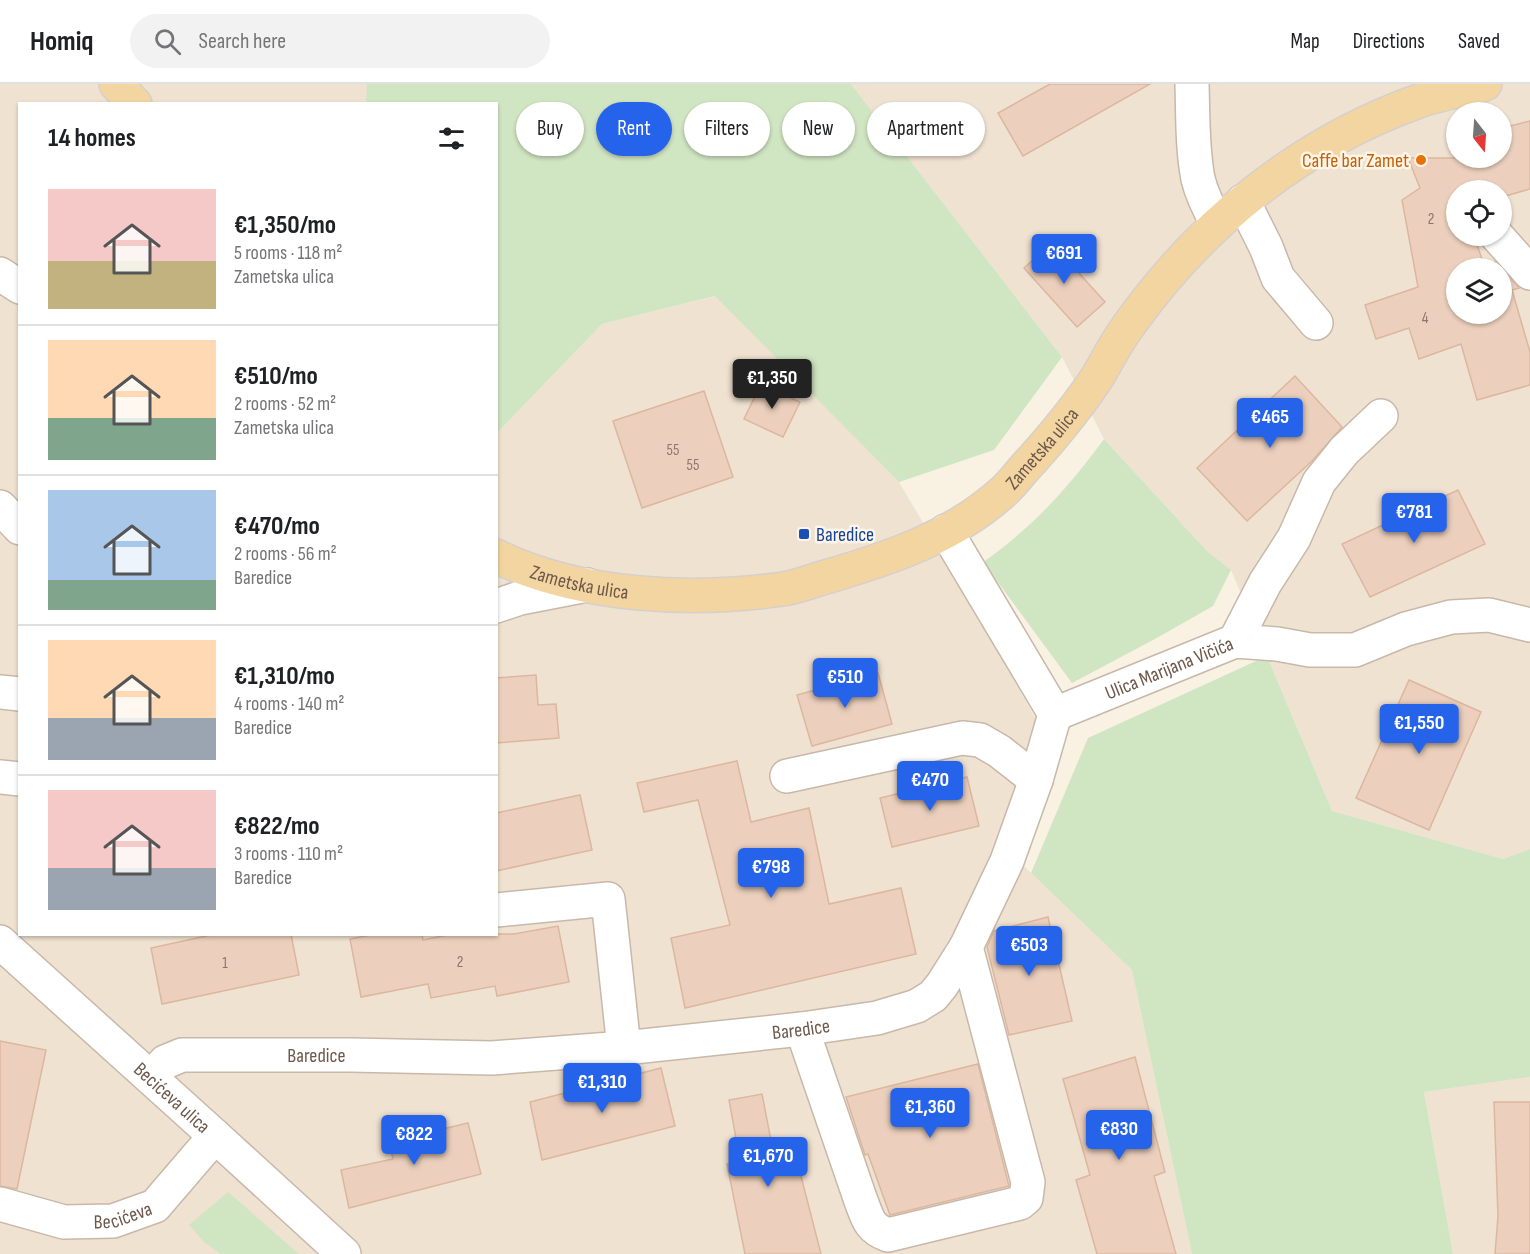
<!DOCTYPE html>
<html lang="en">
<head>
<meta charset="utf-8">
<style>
  :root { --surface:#fff; --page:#f2f2f2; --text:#202124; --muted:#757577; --line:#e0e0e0; --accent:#2563eb }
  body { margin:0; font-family:"Sofia Sans Condensed",sans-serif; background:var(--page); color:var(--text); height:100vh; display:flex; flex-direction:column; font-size:22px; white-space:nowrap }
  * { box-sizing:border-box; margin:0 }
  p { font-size:20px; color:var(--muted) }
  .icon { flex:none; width:33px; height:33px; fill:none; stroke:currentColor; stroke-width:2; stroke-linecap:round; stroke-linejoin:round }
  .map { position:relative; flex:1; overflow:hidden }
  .panel { position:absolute; left:18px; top:18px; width:480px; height:834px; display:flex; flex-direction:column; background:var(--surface); border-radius:0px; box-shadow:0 2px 4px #0004 }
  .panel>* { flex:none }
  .top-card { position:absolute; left:516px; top:18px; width:570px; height:54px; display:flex; gap:12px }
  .needle { width:39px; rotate:163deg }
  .buttons { position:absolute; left:1446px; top:18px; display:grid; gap:12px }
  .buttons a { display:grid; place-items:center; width:66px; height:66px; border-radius:50%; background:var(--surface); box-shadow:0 2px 4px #0004; font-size:30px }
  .price { position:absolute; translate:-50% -51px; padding:0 14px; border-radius:6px; background:var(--accent); color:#fff; font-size:20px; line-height:39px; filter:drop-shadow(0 2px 3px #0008) }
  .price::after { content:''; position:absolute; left:50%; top:36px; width:18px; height:14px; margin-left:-9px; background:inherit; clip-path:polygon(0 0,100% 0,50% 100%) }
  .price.active { background:#222; color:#fff }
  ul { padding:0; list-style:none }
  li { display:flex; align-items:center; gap:18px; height:150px; padding:0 30px }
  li+li { border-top:2px solid var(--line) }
  li span { display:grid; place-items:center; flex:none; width:168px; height:120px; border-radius:0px; color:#555 }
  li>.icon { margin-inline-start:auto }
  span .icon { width:72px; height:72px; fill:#fffc; stroke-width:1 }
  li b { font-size:26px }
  h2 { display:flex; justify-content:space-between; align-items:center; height:72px; padding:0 30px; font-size:26px }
  .chip { padding:0 21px; border-radius:27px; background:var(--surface); box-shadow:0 2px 4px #0004; font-size:21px; line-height:54px }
  .chip.active { background:var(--accent); color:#fff }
  header { display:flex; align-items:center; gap:36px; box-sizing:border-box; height:84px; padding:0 30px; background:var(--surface); border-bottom:2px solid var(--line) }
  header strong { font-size:28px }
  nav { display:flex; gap:33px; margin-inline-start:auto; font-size:21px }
  .search { width:420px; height:54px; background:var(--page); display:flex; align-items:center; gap:15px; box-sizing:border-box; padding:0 21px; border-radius:33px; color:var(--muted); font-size:22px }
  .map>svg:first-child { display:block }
</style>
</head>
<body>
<header>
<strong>Homiq</strong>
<div class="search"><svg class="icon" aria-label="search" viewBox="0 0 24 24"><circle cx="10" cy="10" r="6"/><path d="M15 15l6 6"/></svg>Search here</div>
<nav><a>Map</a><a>Directions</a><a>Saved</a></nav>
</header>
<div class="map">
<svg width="1530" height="1170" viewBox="0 0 1530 1170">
  <rect width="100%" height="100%" fill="#f9f1e2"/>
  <!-- residential -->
  <g fill="#f0e2d1" fill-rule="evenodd">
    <polygon points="0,0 367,0 368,12 366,19 20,20 20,850 496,850 497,349 602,240 716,212 899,398 978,532 1037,637 1000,759 1132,886 1192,1170 0,1170"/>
    <path d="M851,0H1530V765L1503,775L1332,727L1231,486L1207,467L1104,355L1062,273ZM1456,28H1502V74H1456ZM1456,106H1502V152H1456ZM1456,184H1502V230H1456Z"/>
    <polygon points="1530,993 1530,1170 1453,1170 1424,1008"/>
  </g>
  <!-- green -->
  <g fill="#d0e5c2">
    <polygon points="367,0 851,0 1062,273 994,366 899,398 715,212 602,240 497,349 496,20 366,19"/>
    <path d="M1104,355L1207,467L1231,486L1213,522L1155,555L1072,599L983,478C1031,445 1070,402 1104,355Z"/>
    <polygon points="1267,572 1332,727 1503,775 1530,765 1530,993 1424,1008 1453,1170 1192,1170 1132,886 1031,789 1088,654"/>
    <polygon points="228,1108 299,1170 221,1170 205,1159 189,1141"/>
  </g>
  <!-- building -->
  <g fill="#ecd0bd" stroke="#dcb79f" stroke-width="1.5">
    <polygon points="1050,0 1150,0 1023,72 998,29"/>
    <polygon points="1530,37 1530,105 1502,113 1502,106 1456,106 1456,152 1474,152 1484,181 1495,178 1501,184 1456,184 1456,230 1502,230 1502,185 1519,204 1512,206 1530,268 1530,301 1477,316 1461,260 1419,275 1409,244 1376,255 1365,221 1418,203 1402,116 1420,104 1408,74 1502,74 1502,44"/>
    <polygon points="1052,159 1105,218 1077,243 1024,184"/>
    <polygon points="1295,292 1342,343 1312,377 1247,437 1197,384"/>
    <polygon points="761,300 800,318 783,353 744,335"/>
    <polygon points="704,307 733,393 642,424 613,337"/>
    <polygon points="1458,406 1485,460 1370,513 1342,460"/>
    <polygon points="878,589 892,640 812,662 797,611"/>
    <polygon points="536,591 538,621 556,620 559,654 496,659 496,594"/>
    <polygon points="1409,596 1481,628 1429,746 1356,714"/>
    <polygon points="737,677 751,738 809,724 829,820 901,804 916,870 685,924 671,854 730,841 698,716 644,728 637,699"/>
    <polygon points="967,693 979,742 892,763 880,714"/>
    <polygon points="580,711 592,766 496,787 496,729"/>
    <polygon points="1048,833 1072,937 1009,951 987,863 994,847"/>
    <polygon points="558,842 569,898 497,912 495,902 431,914 428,900 361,913 350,855 375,850 422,850 423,856 452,850 514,850"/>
    <polygon points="215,850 291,850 299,891 162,920 151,864"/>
    <polygon points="0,957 46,966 17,1105 0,1102"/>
    <polygon points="1135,973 1165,1088 1154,1092 1176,1170 1097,1170 1076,1096 1090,1091 1063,995"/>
    <polygon points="978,980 1009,1102 890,1131 868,1070 865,1071 846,1013"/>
    <polygon points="661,984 675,1042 542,1076 530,1018"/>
    <polygon points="762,1010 773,1067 793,1061 821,1170 745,1170 727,1080 740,1076 729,1016"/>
    <polygon points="1494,1018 1530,1018 1530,1170 1495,1170 1498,1132"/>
    <polygon points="468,1039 481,1090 349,1124 341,1086 393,1075 389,1058"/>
  </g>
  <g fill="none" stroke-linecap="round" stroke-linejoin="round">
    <defs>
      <g id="minor">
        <path d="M1192,0C1193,31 1192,64 1198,95C1202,111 1209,125 1217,139"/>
        <polyline points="1243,117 1266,163 1278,194 1316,239"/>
        <polyline points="1497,152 1530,189"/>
        <polyline points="0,190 20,203"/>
        <polyline points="0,423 20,444"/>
        <polyline points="496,522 520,514 587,501"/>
        <polyline points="1235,557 1265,499 1294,454 1319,398 1344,367 1381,332"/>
        <polyline points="0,608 20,610"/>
        <path id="s1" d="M1055,630L1235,557L1277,560L1310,566H1355L1406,545L1451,533L1489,531L1530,541"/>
        <polyline points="787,692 962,654 980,656 999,667 1036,696"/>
        <polyline points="0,693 20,695"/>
        <polyline points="496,826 608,815 624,964"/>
        <path id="s2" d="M0,858L215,1052L344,1170"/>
        <path d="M802,945L861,1117C868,1135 869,1144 888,1151L1020,1119L1026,1114L1028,1098L966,863"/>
        <path id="s3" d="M151,994L165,978L182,971H351L492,974L624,964L802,945L877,934L917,922L933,912L942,901L966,863L1007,777L1036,696L1055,630L946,447"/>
        <path id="s4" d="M0,1120L64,1138L113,1137L155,1122L215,1052"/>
      </g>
      <g id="major">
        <polyline points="116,0 135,20"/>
        <path id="s5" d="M496,472C579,513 693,518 783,505C798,503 814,496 829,492C891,474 955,452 1004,407C1014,398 1022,386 1032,376C1056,349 1078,323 1098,292C1108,275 1117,257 1129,241C1201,140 1298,61 1416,18C1438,10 1462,6 1485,0"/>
      </g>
    </defs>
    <!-- minor casing -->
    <use href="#minor" stroke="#c8b8aa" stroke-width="36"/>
    <!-- major casing -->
    <use href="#major" stroke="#d6d0cd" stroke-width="36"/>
    <!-- minor -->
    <use href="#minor" stroke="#fff" stroke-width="33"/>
    <!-- major -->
    <use href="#major" stroke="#f2d5a1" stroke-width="33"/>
  </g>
  <!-- markers -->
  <circle fill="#e8710a" stroke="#fdf5e7" stroke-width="2" cx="1421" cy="76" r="6"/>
  <rect fill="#1a4fb4" stroke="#fdf5e7" stroke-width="2" x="798" y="444" width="12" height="12" rx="3"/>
  <g text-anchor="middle" stroke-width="5" stroke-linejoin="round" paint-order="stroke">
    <!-- number labels -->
    <g font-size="16" fill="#8e7668">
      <text x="1431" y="140">2</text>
      <text x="1425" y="239">4</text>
      <text x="673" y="371">55</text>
      <text x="693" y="386">55</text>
      <text x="460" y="883">2</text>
      <text x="225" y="884">1</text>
    </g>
    <!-- food labels -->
    <g font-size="20" fill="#c56008" stroke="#fdf5e7" text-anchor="end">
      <text x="1409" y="83">Caffe bar Zamet</text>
    </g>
    <!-- street labels -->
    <g font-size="20" fill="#6e584b" stroke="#fdf5e7">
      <text dy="7" stroke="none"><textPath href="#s5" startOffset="594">Zametska ulica</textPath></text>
      <text dy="7" stroke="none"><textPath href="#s5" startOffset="88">Zametska ulica</textPath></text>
      <text dy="7" stroke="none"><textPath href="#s1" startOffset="123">Ulica Marijana Vičića</textPath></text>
      <text dy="7" stroke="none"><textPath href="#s3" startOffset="660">Baredice</textPath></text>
      <text dy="7" stroke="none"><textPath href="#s3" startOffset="174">Baredice</textPath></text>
      <text dy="7" stroke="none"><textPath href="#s2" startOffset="232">Becićeva ulica</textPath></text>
      <text dy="7" stroke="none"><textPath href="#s4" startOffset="126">Becićeva</textPath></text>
    </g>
    <!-- transit labels -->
    <g font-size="20" fill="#164399" stroke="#fdf5e7" text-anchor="start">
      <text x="816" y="457">Baredice</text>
    </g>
  </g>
</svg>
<div class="buttons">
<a><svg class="needle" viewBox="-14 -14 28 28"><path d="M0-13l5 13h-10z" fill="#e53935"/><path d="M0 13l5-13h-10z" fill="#757577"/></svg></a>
<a><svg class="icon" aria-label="locate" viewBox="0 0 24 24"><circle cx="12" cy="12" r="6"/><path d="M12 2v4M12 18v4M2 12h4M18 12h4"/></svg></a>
<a><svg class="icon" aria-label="layers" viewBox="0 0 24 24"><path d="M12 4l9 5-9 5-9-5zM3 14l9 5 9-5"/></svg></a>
</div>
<b class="price" style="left:1064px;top:201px">€691</b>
<b class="price active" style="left:772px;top:326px">€1,350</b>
<b class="price" style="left:1270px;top:365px">€465</b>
<b class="price" style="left:1414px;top:460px">€781</b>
<b class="price" style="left:845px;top:625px">€510</b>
<b class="price" style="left:1419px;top:671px">€1,550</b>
<b class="price" style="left:930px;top:728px">€470</b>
<b class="price" style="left:771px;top:815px">€798</b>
<b class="price" style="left:1029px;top:893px">€503</b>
<b class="price" style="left:602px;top:1030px">€1,310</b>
<b class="price" style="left:930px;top:1055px">€1,360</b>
<b class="price" style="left:1119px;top:1077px">€830</b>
<b class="price" style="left:414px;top:1082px">€822</b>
<b class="price" style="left:768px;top:1104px">€1,670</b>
<div class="top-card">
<a class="chip">Buy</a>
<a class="chip active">Rent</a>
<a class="chip">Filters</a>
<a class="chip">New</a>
<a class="chip">Apartment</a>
</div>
<section class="panel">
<h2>14 homes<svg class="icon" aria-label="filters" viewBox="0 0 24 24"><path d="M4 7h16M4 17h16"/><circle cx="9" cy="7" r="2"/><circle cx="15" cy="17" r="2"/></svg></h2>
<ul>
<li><span style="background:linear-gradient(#f6c9c9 60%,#c2b280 0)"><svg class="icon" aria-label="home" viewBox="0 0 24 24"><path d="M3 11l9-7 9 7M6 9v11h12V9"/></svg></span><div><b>€1,350/mo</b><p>5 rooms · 118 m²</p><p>Zametska ulica</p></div></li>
<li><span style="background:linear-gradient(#ffd9b3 65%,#7fa58c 0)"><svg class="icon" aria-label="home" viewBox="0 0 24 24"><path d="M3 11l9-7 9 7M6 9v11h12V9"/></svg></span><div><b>€510/mo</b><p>2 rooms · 52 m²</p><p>Zametska ulica</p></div></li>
<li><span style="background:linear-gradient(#a9c7e8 75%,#7fa58c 0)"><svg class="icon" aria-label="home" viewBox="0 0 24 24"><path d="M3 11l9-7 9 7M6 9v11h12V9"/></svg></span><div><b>€470/mo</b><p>2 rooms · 56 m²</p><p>Baredice</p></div></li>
<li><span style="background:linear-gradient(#ffd9b3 65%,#9aa5b1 0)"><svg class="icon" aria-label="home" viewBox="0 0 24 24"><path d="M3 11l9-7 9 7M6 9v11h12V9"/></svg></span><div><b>€1,310/mo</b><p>4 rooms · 140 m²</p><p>Baredice</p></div></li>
<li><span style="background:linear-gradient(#f6c9c9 65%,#9aa5b1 0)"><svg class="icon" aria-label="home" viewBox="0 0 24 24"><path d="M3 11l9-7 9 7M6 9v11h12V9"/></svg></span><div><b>€822/mo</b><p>3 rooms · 110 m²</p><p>Baredice</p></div></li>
</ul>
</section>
</div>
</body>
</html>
